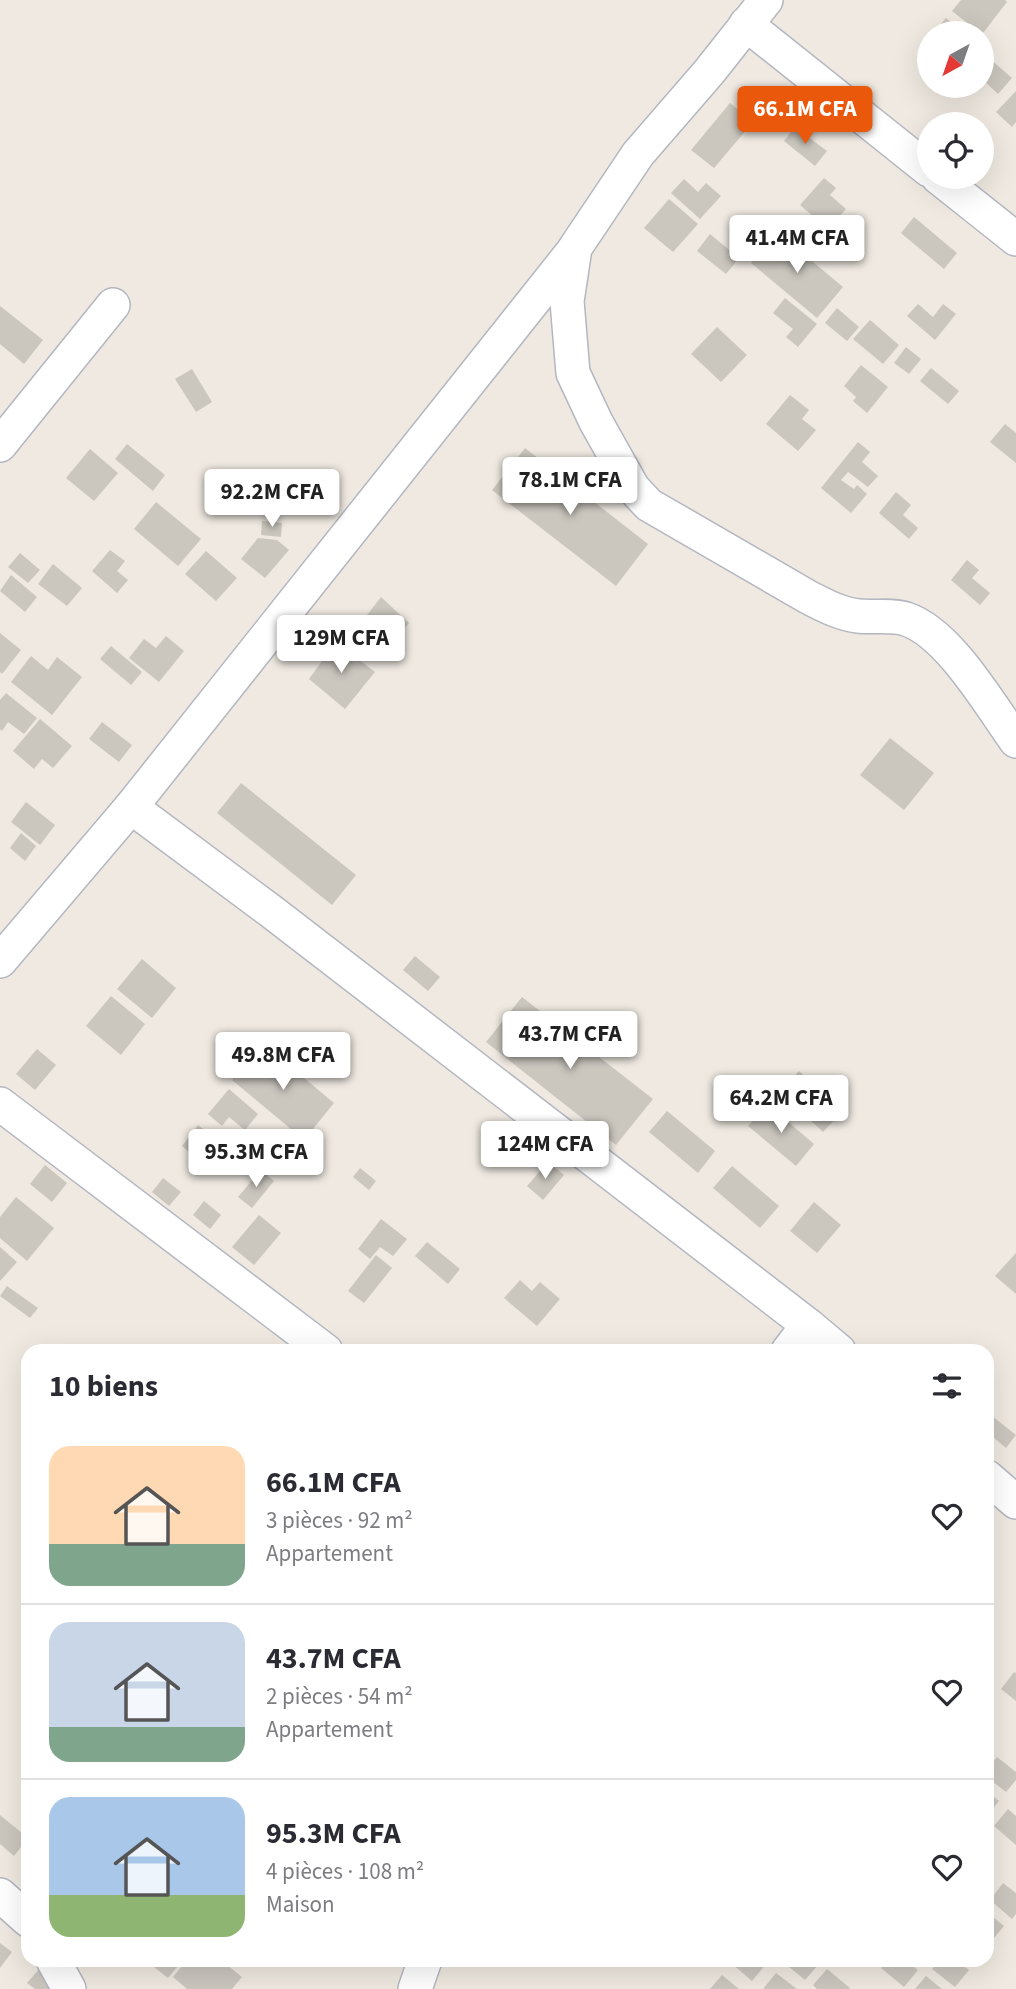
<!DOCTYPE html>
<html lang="fr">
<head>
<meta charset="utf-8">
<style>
  :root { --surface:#fff; --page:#f2f2f3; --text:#2b2b33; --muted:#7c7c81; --line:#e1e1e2; --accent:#ea580c }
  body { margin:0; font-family:"Source Sans 3",sans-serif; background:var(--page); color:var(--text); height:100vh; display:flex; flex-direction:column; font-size:26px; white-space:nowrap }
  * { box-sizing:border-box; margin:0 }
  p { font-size:23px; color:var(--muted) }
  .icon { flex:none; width:38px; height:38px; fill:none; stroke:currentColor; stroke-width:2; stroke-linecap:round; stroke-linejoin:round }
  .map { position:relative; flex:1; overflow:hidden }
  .details { position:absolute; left:21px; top:1344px; width:973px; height:623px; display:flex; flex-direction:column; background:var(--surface); border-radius:21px; box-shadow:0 7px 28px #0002 }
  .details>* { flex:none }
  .needle { width:46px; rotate:220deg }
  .tools { position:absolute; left:917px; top:21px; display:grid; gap:14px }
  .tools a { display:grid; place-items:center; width:77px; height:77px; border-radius:50%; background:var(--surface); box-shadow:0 7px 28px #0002; font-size:35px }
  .price { position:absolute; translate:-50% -60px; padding:0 16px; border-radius:7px; background:#fff; color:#222; font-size:23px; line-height:46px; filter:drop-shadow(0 2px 4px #0008) }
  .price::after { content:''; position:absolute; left:50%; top:42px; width:21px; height:16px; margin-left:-10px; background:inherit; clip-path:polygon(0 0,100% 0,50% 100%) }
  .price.on { background:var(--accent); color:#fff }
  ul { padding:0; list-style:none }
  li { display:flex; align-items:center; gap:21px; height:175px; padding:0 28px }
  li+li { border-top:2px solid var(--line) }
  li span { display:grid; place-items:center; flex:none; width:196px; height:140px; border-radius:21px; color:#555 }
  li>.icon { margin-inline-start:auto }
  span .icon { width:84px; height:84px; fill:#fffc; stroke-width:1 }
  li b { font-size:30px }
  h2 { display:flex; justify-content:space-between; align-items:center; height:84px; padding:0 28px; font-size:30px }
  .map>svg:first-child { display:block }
</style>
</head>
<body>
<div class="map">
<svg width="1016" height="1989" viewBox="0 0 1016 1989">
  <rect width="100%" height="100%" fill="#efe9e1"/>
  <!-- building -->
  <g fill="#cbc7bf">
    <polygon points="961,0 1005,0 1007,2 983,33 980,33 952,11"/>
    <polygon points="946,18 964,33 933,33"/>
    <polygon points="982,52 1012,78 998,94 982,79"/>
    <polygon points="1016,91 1016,122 1012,127 996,112"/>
    <polygon points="730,103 753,122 714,168 691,150"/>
    <polygon points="795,127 827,151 815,166 784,141"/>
    <polygon points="824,178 836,188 830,195 846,209 828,229 800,205"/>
    <polygon points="684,179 698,192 706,183 721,196 700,219 671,193"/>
    <polygon points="669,199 698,224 673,252 644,228"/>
    <polygon points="914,217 957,253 944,269 901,233"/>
    <polygon points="777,232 843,287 817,318 751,263"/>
    <polygon points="710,234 739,258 726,274 697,251"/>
    <polygon points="785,298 817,324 798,347 786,337 793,329 773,313"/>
    <polygon points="918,304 933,317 943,304 956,314 935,340 907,316"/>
    <polygon points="0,306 43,340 24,364 0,344"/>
    <polygon points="837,308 859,327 847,341 825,323"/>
    <polygon points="870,320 899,345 883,364 853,339"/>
    <polygon points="717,327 747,355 721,382 691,354"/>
    <polygon points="906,347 921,359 909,374 894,363"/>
    <polygon points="861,365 888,387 867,413 853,401 856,397 844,386"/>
    <polygon points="931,368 959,391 948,404 920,381"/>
    <polygon points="192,369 212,402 196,412 175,379"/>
    <polygon points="790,395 809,410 802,419 816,430 798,451 766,424"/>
    <polygon points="1005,424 1016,433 1016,463 990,442"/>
    <polygon points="858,442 870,452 862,462 878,476 868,487 848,472 841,480 854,489 857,485 867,494 851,513 821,488"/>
    <polygon points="127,444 165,475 153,491 115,459"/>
    <polygon points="525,448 648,544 616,586 492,490"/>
    <polygon points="90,449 118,473 94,501 66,478"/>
    <polygon points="896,492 911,505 903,515 918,528 909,539 879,513"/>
    <polygon points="156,502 201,539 178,566 134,529"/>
    <polygon points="262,521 282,523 281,537 261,535"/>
    <polygon points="258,538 277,540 289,550 265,578 241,559"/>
    <polygon points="110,550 125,561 117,571 128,580 117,593 92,571"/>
    <polygon points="206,551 237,578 216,601 185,574"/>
    <polygon points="20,553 40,570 28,583 8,567"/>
    <polygon points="967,560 979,570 972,578 990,593 980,605 951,580"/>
    <polygon points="53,564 82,588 67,606 38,584"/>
    <polygon points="11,575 37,597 25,612 0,591"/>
    <polygon points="381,597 409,623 392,642 364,619"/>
    <polygon points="0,633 21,650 2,674 0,672"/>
    <polygon points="166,636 184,651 159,682 129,658 144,639 156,648"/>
    <polygon points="336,642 375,672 345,709 309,679"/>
    <polygon points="111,646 142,672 131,685 100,659"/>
    <polygon points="31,656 48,670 57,657 82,677 52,715 11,682"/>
    <polygon points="6,693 37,718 24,734 8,722 2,731 0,729 0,700"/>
    <polygon points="40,719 72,746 53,768 42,759 34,769 13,751"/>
    <polygon points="102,722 132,745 119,762 89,739"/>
    <polygon points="890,738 934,773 904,810 860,775"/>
    <polygon points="241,783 356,875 332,905 217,813"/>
    <polygon points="26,802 55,825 40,845 11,822"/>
    <polygon points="21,833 36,846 25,861 10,848"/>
    <polygon points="415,956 440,977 428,991 403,970"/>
    <polygon points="142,959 176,988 152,1018 117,989"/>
    <polygon points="111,996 145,1024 121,1055 86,1026"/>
    <polygon points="522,997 653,1099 616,1145 486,1042"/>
    <polygon points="303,1033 319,1047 304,1064 288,1051"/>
    <polygon points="262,1043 334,1103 304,1140 232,1080"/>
    <polygon points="37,1049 56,1065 35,1090 16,1074"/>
    <polygon points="799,1071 842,1112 823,1132 780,1092"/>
    <polygon points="229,1089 258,1114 245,1130 229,1117 222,1126 208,1114"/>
    <polygon points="767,1104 814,1144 796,1166 748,1126"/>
    <polygon points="667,1111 715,1151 698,1173 649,1132"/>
    <polygon points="198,1125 217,1140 200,1161 182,1146"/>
    <polygon points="548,1162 564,1175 543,1200 527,1186"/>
    <polygon points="45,1165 67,1183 52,1202 30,1184"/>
    <polygon points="732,1166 779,1206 760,1228 713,1188"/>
    <polygon points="360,1168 376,1181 369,1190 353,1177"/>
    <polygon points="261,1170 274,1181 252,1208 238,1197"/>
    <polygon points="163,1178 181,1192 169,1206 152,1192"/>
    <polygon points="16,1197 54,1228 27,1261 0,1238 0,1217"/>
    <polygon points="204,1201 221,1215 210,1229 193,1215"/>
    <polygon points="814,1202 841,1225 817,1253 790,1231"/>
    <polygon points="259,1215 281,1233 254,1265 232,1247"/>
    <polygon points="381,1219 407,1239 393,1256 380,1247 370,1259 358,1249"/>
    <polygon points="427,1242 460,1269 448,1284 415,1256"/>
    <polygon points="0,1247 17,1262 0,1281"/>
    <polygon points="1016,1253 1016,1294 995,1276"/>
    <polygon points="376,1255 392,1268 364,1303 348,1291"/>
    <polygon points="520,1280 532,1291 540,1282 560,1299 537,1326 504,1298"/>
    <polygon points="7,1286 38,1308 30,1318 0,1296"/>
    <polygon points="987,1412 1016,1435 1006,1448 987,1432"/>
    <polygon points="1014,1672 1016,1673 1016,1701 1001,1689"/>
    <polygon points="997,1757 1016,1772 1016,1780 1006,1792 987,1777 987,1769"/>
    <polygon points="987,1791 999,1801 987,1816"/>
    <polygon points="1008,1809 1016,1816 1016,1845 994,1826"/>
    <polygon points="0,1815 28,1838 14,1856 0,1844"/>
    <polygon points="1003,1883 1016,1893 1016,1914 1012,1919 990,1900"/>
    <polygon points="987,1912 1004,1926 990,1943 987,1940"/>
    <polygon points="0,1943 12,1952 0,1968"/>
    <polygon points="160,1960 183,1960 168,1978 154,1967"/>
    <polygon points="187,1960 221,1960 242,1977 232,1989 187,1989 173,1977"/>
    <polygon points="732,1960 761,1960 766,1964 752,1981 730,1962"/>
    <polygon points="785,1960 814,1960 819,1964 805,1980 783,1962"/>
    <polygon points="888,1960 905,1960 918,1970 904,1987 881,1968"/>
    <polygon points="940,1960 956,1960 969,1970 955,1987 932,1969"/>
    <polygon points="40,1968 54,1989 35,1989 27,1983"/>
    <polygon points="827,1969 850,1988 849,1989 817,1989 813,1985"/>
    <polygon points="776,1973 797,1989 763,1989"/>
    <polygon points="722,1975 739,1989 710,1989"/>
    <polygon points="926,1976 942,1989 915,1989"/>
  </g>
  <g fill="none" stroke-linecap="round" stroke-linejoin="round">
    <defs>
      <g id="minor">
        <path d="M766,0L709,72L638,154L575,248L567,301L573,373L596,422L633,488L649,505L808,597C824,605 840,614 858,616C873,618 892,614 906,619C949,633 990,705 1016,741"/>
        <polyline points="746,24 929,170"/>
        <polyline points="938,177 1016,239"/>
        <polyline points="0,445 113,305"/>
        <polyline points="131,807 272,912 808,1325 839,1351"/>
        <polyline points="0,961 131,807 574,250"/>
        <polyline points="0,1104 326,1351"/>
        <polyline points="788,1351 808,1325"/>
        <polyline points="987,1477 1016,1502"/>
        <polyline points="0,1895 28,1920"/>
        <polyline points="53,1960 69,1989"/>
        <polyline points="415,1989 425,1960"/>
      </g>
    </defs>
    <!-- minor casing -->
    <use href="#minor" stroke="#b4b7c1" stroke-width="36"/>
    <!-- minor -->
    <use href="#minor" stroke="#fff" stroke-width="33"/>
  </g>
</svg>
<div class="tools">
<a><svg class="needle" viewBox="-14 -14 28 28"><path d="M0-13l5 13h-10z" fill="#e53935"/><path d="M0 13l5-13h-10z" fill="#7c7c81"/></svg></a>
<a><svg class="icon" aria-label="locate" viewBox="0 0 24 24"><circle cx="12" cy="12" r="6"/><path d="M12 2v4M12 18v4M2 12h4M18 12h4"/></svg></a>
</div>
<b class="price on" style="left:805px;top:146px">66.1M CFA</b>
<b class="price" style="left:797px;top:275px">41.4M CFA</b>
<b class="price" style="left:570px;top:517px">78.1M CFA</b>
<b class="price" style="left:272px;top:529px">92.2M CFA</b>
<b class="price" style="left:341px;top:675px">129M CFA</b>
<b class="price" style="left:570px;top:1071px">43.7M CFA</b>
<b class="price" style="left:283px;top:1092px">49.8M CFA</b>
<b class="price" style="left:781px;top:1135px">64.2M CFA</b>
<b class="price" style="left:545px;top:1181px">124M CFA</b>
<b class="price" style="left:256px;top:1189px">95.3M CFA</b>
<section class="details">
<h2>10 biens<svg class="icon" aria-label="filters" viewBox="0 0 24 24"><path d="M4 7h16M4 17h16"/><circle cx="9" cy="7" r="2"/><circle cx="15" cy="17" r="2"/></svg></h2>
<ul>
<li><span style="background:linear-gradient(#ffd9b3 70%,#7fa58c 0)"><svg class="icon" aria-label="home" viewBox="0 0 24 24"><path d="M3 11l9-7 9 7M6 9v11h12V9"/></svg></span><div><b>66.1M CFA</b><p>3 pièces · 92 m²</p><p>Appartement</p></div><svg class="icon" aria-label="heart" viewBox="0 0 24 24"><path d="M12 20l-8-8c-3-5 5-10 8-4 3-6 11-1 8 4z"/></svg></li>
<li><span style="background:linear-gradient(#c9d6e8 75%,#7fa58c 0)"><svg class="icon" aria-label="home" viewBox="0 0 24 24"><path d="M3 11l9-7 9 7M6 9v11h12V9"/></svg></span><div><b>43.7M CFA</b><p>2 pièces · 54 m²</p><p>Appartement</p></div><svg class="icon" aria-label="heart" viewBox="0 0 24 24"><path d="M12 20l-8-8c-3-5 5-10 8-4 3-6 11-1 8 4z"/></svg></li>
<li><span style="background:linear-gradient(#a9c7e8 70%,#8fb573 0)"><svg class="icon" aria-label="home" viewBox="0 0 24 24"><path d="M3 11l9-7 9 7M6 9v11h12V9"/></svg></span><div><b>95.3M CFA</b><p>4 pièces · 108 m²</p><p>Maison</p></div><svg class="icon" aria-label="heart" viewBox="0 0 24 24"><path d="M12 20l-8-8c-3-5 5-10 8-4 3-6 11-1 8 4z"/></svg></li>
</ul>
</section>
</div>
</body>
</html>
